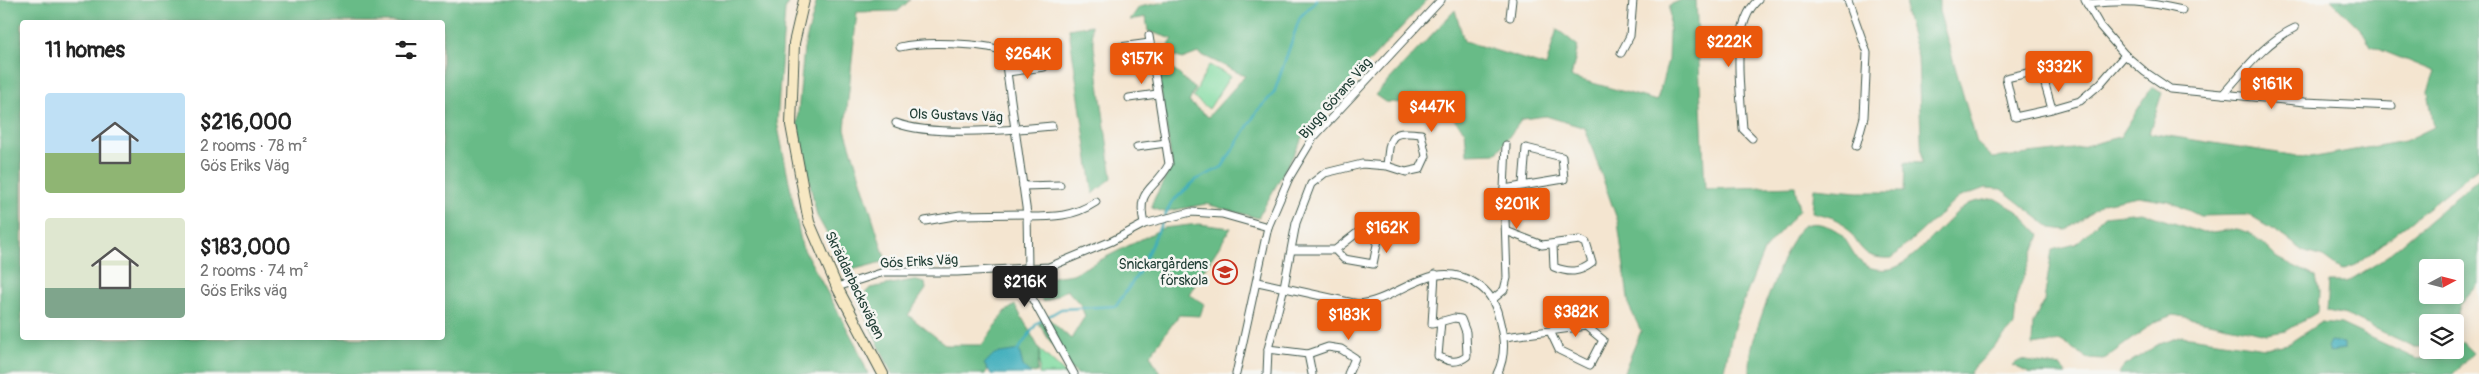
<!DOCTYPE html>
<html lang="en">
<head>
<meta charset="utf-8">
<style>
  :root { --surface:#fff; --page:#f6f6f6; --text:#222; --muted:#767676; --accent:#ea580c }
  body { margin:0; font-family:Pangolin,sans-serif; background:var(--page); color:var(--text); height:100vh; display:flex; flex-direction:column; font-size:19px; white-space:nowrap }
  * { box-sizing:border-box; margin:0 }
  p { font-size:16px; color:var(--muted) }
  .icon { flex:none; width:28px; height:28px; fill:none; stroke:currentColor; stroke-width:2; stroke-linecap:round; stroke-linejoin:round }
  .map { position:relative; flex:1; overflow:hidden }
  .sheet { position:absolute; left:20px; top:20px; width:425px; height:320px; display:flex; flex-direction:column; background:var(--surface); border-radius:5px; box-shadow:0 2px 12px #0003 }
  .sheet>* { flex:none }
  .needle { width:32px; rotate:83deg }
  .fabs { position:absolute; left:2419px; top:259px; display:grid; gap:10px }
  .fabs a { display:grid; place-items:center; width:45px; height:45px; border-radius:5px; background:var(--surface); box-shadow:0 2px 12px #0003; font-size:25px }
  .price { position:absolute; translate:-50% -42px; padding:0 11px; border-radius:5px; background:var(--accent); color:#fff; font-size:16px; line-height:32px; filter:drop-shadow(0 1px 2px #0008) }
  .price::after { content:''; position:absolute; left:50%; top:30px; width:15px; height:11px; margin-left:-8px; background:inherit; clip-path:polygon(0 0,100% 0,50% 100%) }
  .price.active { background:#222; color:#fff }
  ul { padding:0; list-style:none }
  li { display:flex; align-items:center; gap:15px; height:125px; padding:0 25px }
  li span { display:grid; place-items:center; flex:none; width:140px; height:100px; border-radius:5px; color:#555 }
  li>.icon { margin-inline-start:auto }
  span .icon { width:60px; height:60px; fill:#fffc; stroke-width:1 }
  li b { font-size:21px }
  h2 { display:flex; justify-content:space-between; align-items:center; height:60px; padding:0 25px; font-size:21px }
  .map>svg:first-child { display:block }
</style>
</head>
<body>
<div class="map">
<svg width="2479" height="374" viewBox="0 0 2479 374">
  <rect width="100%" height="100%" fill="#f6f6f2"/>
  <filter id="ink" filterUnits="userSpaceOnUse"><feTurbulence type="fractalNoise" baseFrequency=".02" numOctaves="2"/><feDisplacementMap in="SourceGraphic" scale="10" xChannelSelector="R" yChannelSelector="G"/><feConvolveMatrix kernelMatrix="1 2 1 2 8 2 1 2 1" color-interpolation-filters="sRGB"/></filter>
  <filter id="wash" filterUnits="userSpaceOnUse"><feTurbulence type="fractalNoise" baseFrequency=".0096" numOctaves="4" result="noise"/><feDisplacementMap in="SourceGraphic" scale="20" xChannelSelector="R" yChannelSelector="G"/><feGaussianBlur stdDeviation="1.12" result="paint"/><feColorMatrix in="noise" values="0 0 0 0 0 0 0 0 0 0 0 0 0 0 0 0 0 1.4 0 .05"/><feComposite in="paint" operator="in"/></filter>
  <g filter="url(#wash)">
    <rect width="100%" height="100%" fill="#f4e5d0"/>
    <!-- green -->
    <g fill="#81dba1" stroke="#508c6a">
      <polygon points="1209,65 1230,76 1209,109 1193,97"/>
      <polygon points="1040,350 1066,374 1039,374"/>
    </g>
    <!-- forest -->
    <g fill="#68bb87" stroke="#447c5e" fill-rule="evenodd">
      <path d="M0,0H789L785,10L777,122L802,246L856,345L868,374H0ZM22,22H442V338H22Z"/>
      <polygon points="817,0 910,0 898,11 857,12 845,129 886,261 848,271 817,216 797,124 804,48"/>
      <polygon points="1175,0 1427,0 1310,125 1258,218 1206,204 1164,212 1152,208 1152,203 1172,165 1158,72 1172,68 1195,89 1189,102 1208,117 1245,76 1198,53 1182,59 1164,52 1173,39 1148,31 1146,17 1130,20 1139,7"/>
      <polygon points="1681,0 1696,0 1705,189 1795,186 1799,210 1764,250 1735,323 1723,374 1623,374 1641,331 1629,306 1618,222 1585,128 1546,116 1522,119 1497,153 1467,154 1465,131 1441,105 1385,102 1375,95 1455,10 1464,41 1546,66 1557,29 1578,46 1571,77 1657,101 1668,60 1670,5"/>
      <path d="M1907,0H1939V11L1977,143L1993,158L2073,149L2120,137L2152,87L2162,93L2149,133L2310,158L2405,141L2434,127L2428,91L2435,72L2371,46L2363,32L2331,0H2479V167L2356,265L2341,270L2323,257L2305,252L2285,237L2248,215L2200,216L2169,201L2138,196L2103,203L2067,230L2051,228L2001,189L1985,188L1958,198L1892,258C1858,260 1862,243 1842,223C1836,217 1821,215 1812,212L1814,188L1857,192H1904L1905,162L1922,163L1918,57L1906,14Z"/>
      <polygon points="1091,25 1112,178 1093,194 1069,29"/>
      <path d="M2479,178V284L2460,305L2455,322H2428L2427,347H2415L2346,315L2327,311L2329,282H2347L2381,261ZM2428,268H2455V295H2428Z"/>
      <path d="M1994,198L2017,211L2040,235L2017,294L2014,326L1970,372L1971,374H1750C1750,365 1750,356 1752,347C1756,328 1789,234 1803,226C1812,221 1823,224 1832,228C1855,238 1849,274 1890,269C1912,266 1946,217 1968,204C1976,201 1986,200 1994,198Z"/>
      <polygon points="2141,212 2203,233 2237,229 2251,233 2276,257 2316,277 2319,292 2318,312 2286,331 2267,334 2174,315 2155,322 2103,360 2089,359 2061,341 2032,345 2033,323 2044,301 2052,250 2076,244 2104,216"/>
      <polygon points="1199,224 1231,228 1189,294 1204,304 1200,316 1179,315 1150,355 1160,374 1078,374 1066,366 1039,324 1049,319 1071,339 1085,316 1080,304 1067,290 1044,302 1033,291 1033,283 1046,278 1073,274 1163,228"/>
      <polygon points="913,280 925,283 926,289 908,315 946,345 982,345 1005,312 1015,305 1040,350 1037,372 1028,374 994,360 985,374 892,374 858,300 870,288"/>
      <polygon points="2321,322 2341,324 2416,359 2446,357 2462,342 2473,353 2453,374 2118,374 2124,366 2159,344 2182,336 2265,348 2288,344"/>
      <polygon points="2021,360 2061,367 2067,374 2029,373 2012,365"/>
    </g>
    <!-- water -->
    <g fill="#3faebc" stroke="#2f7678">
      <polygon points="2330,341 2344,343 2344,350 2329,352 2327,347"/>
      <polygon points="1019,350 1023,366 1031,374 991,374 984,364 994,354"/>
    </g>
    <g fill="none" stroke-linecap="round" stroke-linejoin="round">
      <!-- stream -->
      <polyline stroke="#3faebc" stroke-width="2.5" points="1017,352 1037,323 1061,309 1116,306 1138,274 1171,203 1196,180 1222,167 1258,110 1274,93 1300,17 1317,0"/>
    </g>
  </g>
  <g filter="url(#ink)">
    <g fill="none" stroke-linecap="round" stroke-linejoin="round">
      <defs>
        <g id="street">
          <polyline points="1848,0 1867,53 1864,117 1856,146"/>
          <polyline points="2085,0 2100,26 2125,55 2145,72 2170,89 2305,102 2392,106"/>
          <path d="M2087,4C2126,0 2144,1 2182,10"/>
          <polyline points="1510,17 1512,0"/>
          <path d="M900,47C923,41 982,43 1004,51L1027,214L1028,267"/>
          <polyline points="1120,47 1150,43"/>
          <polyline points="1621,53 1630,36 1633,0"/>
          <polyline points="1008,72 1044,67"/>
          <path d="M2223,94C2244,71 2266,41 2295,28"/>
          <polyline points="1129,98 1157,94"/>
          <polyline points="2052,109 2015,117 2006,78 2037,71 2042,74 2052,109 2080,101 2100,84 2125,55"/>
          <path d="M896,123C932,137 1012,130 1052,126"/>
          <path d="M1752,138L1743,129C1741,93 1729,26 1758,0"/>
          <polyline points="1137,147 1166,143"/>
          <polyline points="1023,186 1060,185"/>
          <polyline points="1504,189 1564,179 1562,157 1526,148 1523,184"/>
          <path d="M1027,217C1053,217 1073,217 1096,202"/>
          <polyline points="925,221 960,215 1027,214"/>
          <path d="M1144,224C1136,187 1154,192 1169,164L1149,36"/>
          <path d="M1506,231L1542,245L1580,240L1586,243L1592,263C1579,273 1569,273 1554,267L1553,245"/>
          <polyline points="1292,250 1335,250 1344,259 1373,264 1379,235 1357,233 1335,250"/>
          <polyline points="1007,269 1028,291 1074,374"/>
          <path d="M1435,274L1432,324L1454,318L1461,319L1466,332L1467,356C1457,364 1449,362 1438,356L1441,321"/>
          <path d="M1258,282L1358,304C1398,301 1431,257 1473,282C1486,289 1492,297 1497,311C1503,333 1508,352 1497,374"/>
          <polyline points="837,287 884,272 957,272 1049,267 1112,241 1144,224 1191,212 1222,214 1268,227"/>
          <polyline points="1493,299 1504,290 1507,278 1504,189 1506,145"/>
          <polyline points="1505,337 1586,326 1603,340 1590,365 1559,350 1550,331"/>
          <polyline points="1268,349 1308,354 1328,347 1341,349 1355,358 1348,374"/>
          <polyline points="1308,354 1312,374"/>
          <polyline points="1236,374 1268,227 1289,178 1313,138 1441,0"/>
          <path d="M1267,374L1268,349L1284,287L1296,223L1311,184L1325,173L1362,164L1387,166L1406,172L1420,169L1426,156L1421,134C1389,130 1390,136 1387,166"/>
        </g>
        <polyline id="secondary" points="804,0 794,43 791,125 809,222 837,287 883,374"/>
      </defs>
      <!-- street casing -->
      <use href="#street" stroke="#3f564b" stroke-width="9"/>
      <!-- secondary casing -->
      <use href="#secondary" stroke="#3f564b" stroke-width="12"/>
      <!-- street -->
      <use href="#street" stroke="#fff" stroke-width="7"/>
      <!-- secondary -->
      <use href="#secondary" stroke="#f7e8c3" stroke-width="10"/>
    </g>
  </g>
  <!-- icons -->
  <defs>
    <symbol id="school-ring" viewBox="-11 -11 22 22"><circle r="9.5" fill="#f6f6f2" stroke="#c8321e" stroke-width="1.5"/><path d="M0-5L7-2L0 1L-7-2ZM-4 1L0 2.5L4 1V4Q0 6-4 4Z" fill="#c8321e"/></symbol>
  </defs>
  <g fill-rule="evenodd">
    <use href="#school-ring" x="1211" y="258" width="28" height="28"/>
  </g>
  <g text-anchor="middle" stroke-width="5" stroke-linejoin="round" paint-order="stroke">
    <!-- street labels -->
    <g font-size="14" fill="#1f3d34" stroke="#f6f6f2">
      <text transform="translate(1335 98) rotate(-49)" y="5">Bjugg Görans Väg</text>
      <text transform="translate(956 115) rotate(2)" y="5">Ols Gustavs Väg</text>
      <text transform="translate(919 261) rotate(-3)" y="5">Gös Eriks Väg</text>
      <text transform="translate(855 285) rotate(64)" y="5">Skräddarbacksvägen</text>
    </g>
    <!-- poi labels -->
    <g font-size="14" fill="#1f3d34" stroke="#f6f6f2" text-anchor="end">
      <text x="1208" y="269">Snickargårdens<tspan x="1208" dy="16">förskola</tspan></text>
    </g>
  </g>
</svg>
<div class="fabs">
<a><svg class="needle" viewBox="-14 -14 28 28"><path d="M0-13l5 13h-10z" fill="#e53935"/><path d="M0 13l5-13h-10z" fill="#767676"/></svg></a>
<a><svg class="icon" aria-label="layers" viewBox="0 0 24 24"><path d="M12 4l9 5-9 5-9-5zM3 14l9 5 9-5"/></svg></a>
</div>
<b class="price" style="left:1729px;top:68px">$222K</b>
<b class="price" style="left:1028px;top:80px">$264K</b>
<b class="price" style="left:1142px;top:85px">$157K</b>
<b class="price" style="left:2059px;top:93px">$332K</b>
<b class="price" style="left:2272px;top:110px">$161K</b>
<b class="price" style="left:1432px;top:133px">$447K</b>
<b class="price" style="left:1517px;top:230px">$201K</b>
<b class="price" style="left:1387px;top:254px">$162K</b>
<b class="price active" style="left:1025px;top:308px">$216K</b>
<b class="price" style="left:1576px;top:338px">$382K</b>
<b class="price" style="left:1349px;top:341px">$183K</b>
<section class="sheet">
<h2>11 homes<svg class="icon" aria-label="filters" viewBox="0 0 24 24"><path d="M4 7h16M4 17h16"/><circle cx="9" cy="7" r="2"/><circle cx="15" cy="17" r="2"/></svg></h2>
<ul>
<li><span style="background:linear-gradient(#bfe0f5 60%,#8fb573 0)"><svg class="icon" aria-label="home" viewBox="0 0 24 24"><path d="M3 11l9-7 9 7M6 9v11h12V9"/></svg></span><div><b>$216,000</b><p>2 rooms · 78 m²</p><p>Gös Eriks Väg</p></div></li>
<li><span style="background:linear-gradient(#dfe7d0 70%,#7fa58c 0)"><svg class="icon" aria-label="home" viewBox="0 0 24 24"><path d="M3 11l9-7 9 7M6 9v11h12V9"/></svg></span><div><b>$183,000</b><p>2 rooms · 74 m²</p><p>Gös Eriks väg</p></div></li>
</ul>
</section>
</div>
</body>
</html>
